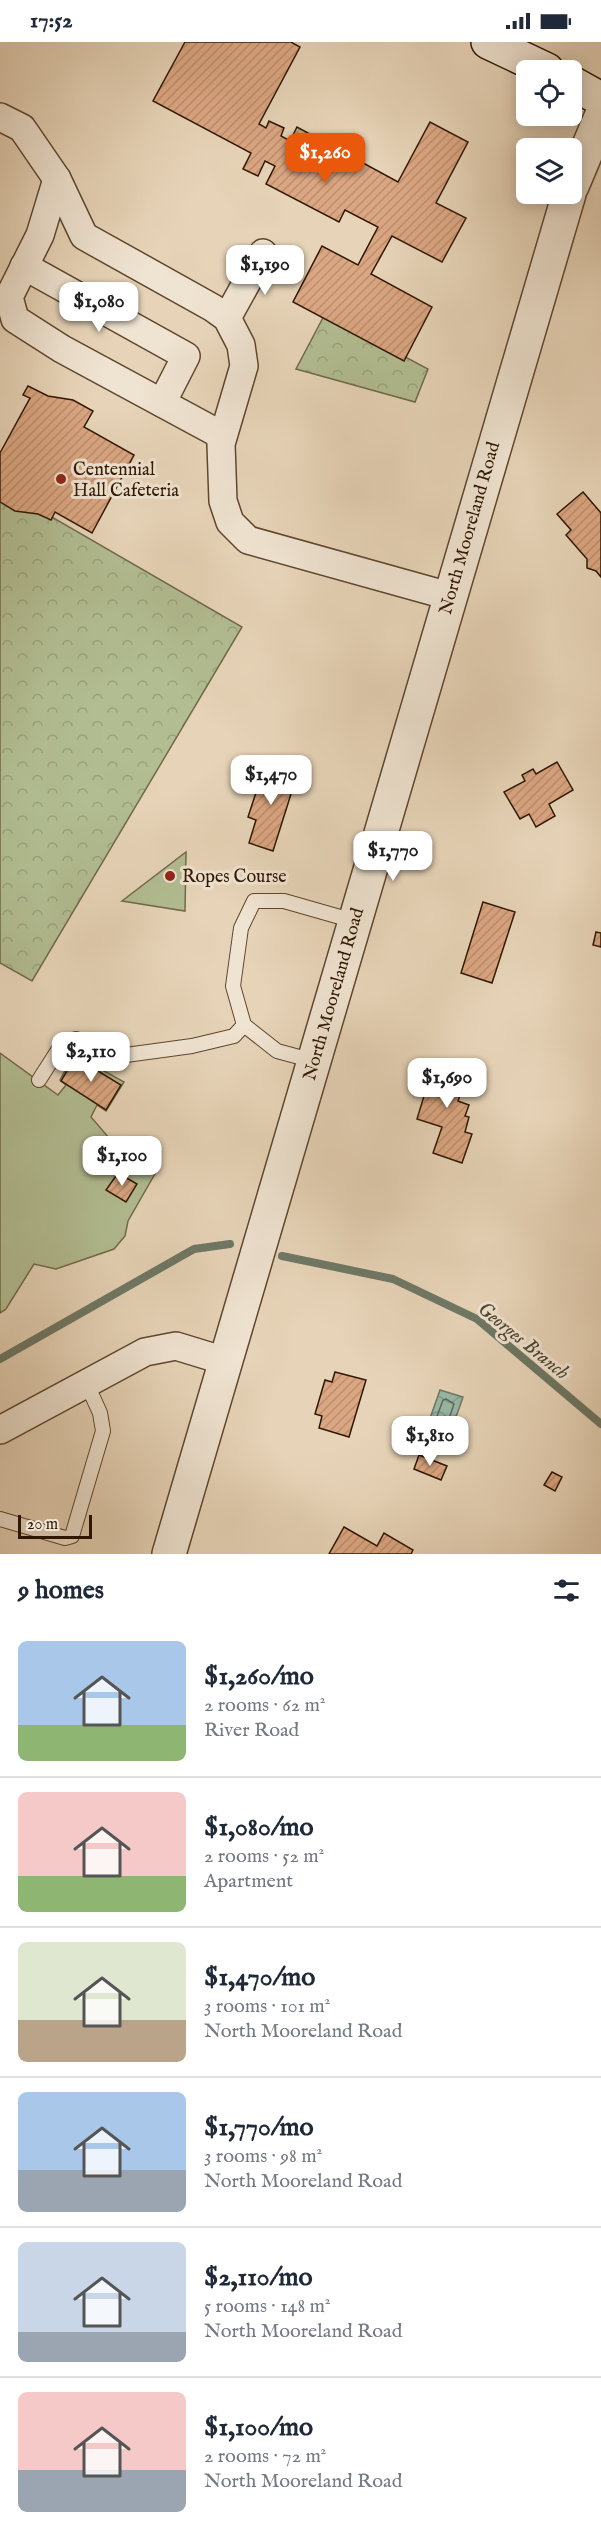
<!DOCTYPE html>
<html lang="en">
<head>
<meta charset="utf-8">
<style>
  :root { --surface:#fff; --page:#f6f6f7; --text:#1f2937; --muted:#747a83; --line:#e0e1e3; --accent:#ea580c }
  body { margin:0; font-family:"IM FELL English",serif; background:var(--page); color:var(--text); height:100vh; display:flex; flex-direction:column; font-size:22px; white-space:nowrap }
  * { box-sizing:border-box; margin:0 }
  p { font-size:20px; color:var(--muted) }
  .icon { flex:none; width:33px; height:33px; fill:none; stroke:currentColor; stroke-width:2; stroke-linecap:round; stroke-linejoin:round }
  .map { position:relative; height:1512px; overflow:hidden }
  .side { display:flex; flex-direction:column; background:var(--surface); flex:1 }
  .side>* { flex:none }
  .tools { position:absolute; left:516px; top:18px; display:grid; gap:12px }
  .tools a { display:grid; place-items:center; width:66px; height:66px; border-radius:9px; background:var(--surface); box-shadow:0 3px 15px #0003; font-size:30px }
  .scale { position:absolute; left:18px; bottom:15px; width:74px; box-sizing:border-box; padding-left:6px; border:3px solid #301700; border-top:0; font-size:16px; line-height:21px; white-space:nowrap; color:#301700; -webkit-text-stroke:4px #efe3d1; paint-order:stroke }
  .price { position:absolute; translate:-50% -51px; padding:0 14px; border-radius:12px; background:#fff; color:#222; font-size:20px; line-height:39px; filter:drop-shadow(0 2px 3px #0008) }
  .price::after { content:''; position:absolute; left:50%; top:36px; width:18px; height:14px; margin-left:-9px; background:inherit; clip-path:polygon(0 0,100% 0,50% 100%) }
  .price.selected { background:var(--accent); color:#fff }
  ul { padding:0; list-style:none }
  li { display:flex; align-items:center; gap:18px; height:150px; padding:0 18px }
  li+li { border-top:2px solid var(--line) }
  li span { display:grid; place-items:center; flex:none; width:168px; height:120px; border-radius:9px; color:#555 }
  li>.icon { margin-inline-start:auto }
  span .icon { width:72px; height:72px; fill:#fffc; stroke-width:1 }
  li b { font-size:26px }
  h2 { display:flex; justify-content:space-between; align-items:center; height:72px; padding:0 18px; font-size:26px }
  .status { display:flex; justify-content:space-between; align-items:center; height:42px; padding:0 30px; background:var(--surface); direction:ltr }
  .status svg { height:16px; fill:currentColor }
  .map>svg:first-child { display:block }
</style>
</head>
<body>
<div class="status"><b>17:52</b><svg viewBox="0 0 49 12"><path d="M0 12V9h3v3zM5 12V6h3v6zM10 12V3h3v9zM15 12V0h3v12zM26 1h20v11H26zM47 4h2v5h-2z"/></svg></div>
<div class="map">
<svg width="601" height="1512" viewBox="0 0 601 1512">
  <defs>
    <pattern id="park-crowns" width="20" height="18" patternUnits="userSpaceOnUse" patternTransform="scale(1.5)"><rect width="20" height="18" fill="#b2bd92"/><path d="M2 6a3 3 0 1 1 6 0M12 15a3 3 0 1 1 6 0" fill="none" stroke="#99a27c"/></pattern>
    <pattern id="water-waves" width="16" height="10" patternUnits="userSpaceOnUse" patternTransform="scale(1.5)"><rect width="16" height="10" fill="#98b9a9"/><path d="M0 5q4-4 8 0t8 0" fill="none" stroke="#839e90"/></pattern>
    <pattern id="building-hatch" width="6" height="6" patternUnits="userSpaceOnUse" patternTransform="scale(1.5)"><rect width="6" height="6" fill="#dba682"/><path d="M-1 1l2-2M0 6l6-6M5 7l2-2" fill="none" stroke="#bc8e6e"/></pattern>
  </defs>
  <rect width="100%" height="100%" fill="#e7d4b8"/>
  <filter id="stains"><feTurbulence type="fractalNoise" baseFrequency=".00333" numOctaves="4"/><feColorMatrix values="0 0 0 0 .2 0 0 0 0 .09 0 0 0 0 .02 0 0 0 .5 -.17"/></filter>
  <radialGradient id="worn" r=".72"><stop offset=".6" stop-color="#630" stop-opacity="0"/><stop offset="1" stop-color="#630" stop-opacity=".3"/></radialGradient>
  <!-- park -->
  <g fill="url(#park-crowns)" stroke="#716a49" stroke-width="1.5">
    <polygon points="325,272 428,327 415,360 296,327"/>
    <polygon points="0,445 242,585 32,939 0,921"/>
  </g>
  <!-- pitch -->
  <g fill="#b2bd92" stroke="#716a49" stroke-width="1.5">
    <polygon points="186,810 185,869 122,859"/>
    <polygon points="0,1011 58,1053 66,1043 60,1038 74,1012 124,1040 106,1069 97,1063 91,1075 109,1096 156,1130 128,1179 125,1194 114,1207 56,1227 34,1222 6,1267 0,1271"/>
  </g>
  <!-- water -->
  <polygon fill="url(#water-waves)" stroke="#6e7865" stroke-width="1.5" points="440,1348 463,1355 444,1410 421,1402"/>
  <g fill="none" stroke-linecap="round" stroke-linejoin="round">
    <!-- shore -->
    <polygon stroke="#646854" stroke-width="1.5" points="446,1357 454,1362 441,1400 438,1402 429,1396 443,1358"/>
    <!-- stream -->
    <g stroke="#6e7865" stroke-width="8">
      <polyline points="282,1214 393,1237 477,1277 601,1382"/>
      <polyline points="0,1317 194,1207 230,1202"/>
    </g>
  </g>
  <!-- building -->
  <g fill="url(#building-hatch)" stroke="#301700" stroke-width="1.5">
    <polygon points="185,0 291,0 300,5 259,82 266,86 269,79 284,86 281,94 290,99 297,85 398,140 430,80 468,100 436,161 466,176 442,220 392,194 371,232 432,265 404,319 293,260 322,204 358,223 378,185 345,168 339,180 266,142 275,124 265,119 258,134 243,127 251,111 153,59"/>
    <polygon points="28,344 48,354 73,358 93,369 84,385 134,413 92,491 55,470 51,478 38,472 15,469 0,460 0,411 30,356 23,353"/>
    <polygon points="583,450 601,471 601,535 596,529 587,526 587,517 566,493 571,488 557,472"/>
    <polygon points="557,720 573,748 549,762 555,774 536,785 529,772 520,777 504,750 525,739 522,733 533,727 536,732"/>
    <polygon points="265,723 297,733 273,809 249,801 256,778 248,775"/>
    <polygon points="483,860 515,870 492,941 461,931"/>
    <polygon points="596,890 601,891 601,905 593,903"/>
    <polygon points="75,1015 121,1043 106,1068 61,1039"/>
    <polygon points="436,1017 469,1028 458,1059 469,1063 465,1074 469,1075 465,1090 472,1092 462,1121 433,1111 442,1085 417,1077 424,1054 418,1052 422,1040 428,1042"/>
    <polygon points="118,1131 137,1142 126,1160 106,1148"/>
    <polygon points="335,1330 366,1338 349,1395 319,1386 322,1374 315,1372 325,1338 332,1340"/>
    <polygon points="419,1413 447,1424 441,1438 414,1427"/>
    <polygon points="552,1430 562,1435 555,1449 544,1443"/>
    <polygon points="344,1485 377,1504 384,1491 413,1508 411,1512 329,1512"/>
  </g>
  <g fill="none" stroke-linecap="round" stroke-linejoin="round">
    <defs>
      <g id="service">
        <polyline points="314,1019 277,1009 244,983 233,944 241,886 254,859 284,859 354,879"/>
        <polyline points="39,1038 62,1002 76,997 99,1008 126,1013 192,1004 234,994 244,983"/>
        <polyline points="0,1477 65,1496 72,1494 103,1389 100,1371 86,1340"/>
      </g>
      <g id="minor">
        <polyline points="0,75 22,86 57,137 84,194 213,266 227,276 241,303 244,324 221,402 223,459 230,480 248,498 449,554"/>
        <polyline points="57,137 40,193 9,255 15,277 62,307 223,394"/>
        <polyline points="24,224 186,314 162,361"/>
        <polyline points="227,276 263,211"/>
        <polyline points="0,1388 145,1310 176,1304 225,1319"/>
      </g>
      <g id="tertiary">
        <polyline points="572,144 601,75"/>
        <polyline points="169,1512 569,152"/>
      </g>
      <g id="secondary">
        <polyline points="488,0 547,28"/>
        <polyline points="572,41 601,57"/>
      </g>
    </defs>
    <!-- service casing -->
    <use href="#service" stroke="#5e462e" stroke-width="16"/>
    <!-- minor casing -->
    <use href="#minor" stroke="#5e462e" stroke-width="30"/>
    <!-- tertiary casing -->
    <use href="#tertiary" stroke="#5e462e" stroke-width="36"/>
    <!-- secondary casing -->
    <use href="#secondary" stroke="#301700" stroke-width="36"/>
    <!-- service -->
    <use href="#service" stroke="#efe3d1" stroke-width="14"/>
    <!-- minor -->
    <use href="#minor" stroke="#efe3d1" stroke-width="27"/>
    <!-- tertiary -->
    <use href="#tertiary" stroke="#efe3d1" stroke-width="33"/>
    <!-- secondary -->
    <use href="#secondary" stroke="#efe3d1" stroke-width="33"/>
  </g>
  <!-- markers -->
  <g fill="#8f2418" stroke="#efe3d1" stroke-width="2">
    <circle cx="61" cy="437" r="6"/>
    <circle cx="170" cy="834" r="6"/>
  </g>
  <g text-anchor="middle" stroke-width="6" stroke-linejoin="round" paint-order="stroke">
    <!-- poi labels -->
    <g font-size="18" fill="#301700" stroke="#efe3d1" text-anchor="start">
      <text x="73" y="433">Centennial<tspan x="73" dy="21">Hall Cafeteria</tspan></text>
      <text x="182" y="840">Ropes Course</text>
    </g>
    <!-- street labels -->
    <g font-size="18" fill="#301700" stroke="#efe3d1">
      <text transform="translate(469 486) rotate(-74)" y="6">North Mooreland Road</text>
      <text transform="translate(333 952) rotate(-74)" y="6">North Mooreland Road</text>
    </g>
    <!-- water labels -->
    <g font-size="20" font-style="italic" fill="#4f4833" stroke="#efe3d1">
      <text transform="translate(524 1298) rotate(39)" y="7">Georges Branch</text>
    </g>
  </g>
  <rect width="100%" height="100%" filter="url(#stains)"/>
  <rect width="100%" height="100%" fill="url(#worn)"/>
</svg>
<div class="tools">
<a><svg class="icon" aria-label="locate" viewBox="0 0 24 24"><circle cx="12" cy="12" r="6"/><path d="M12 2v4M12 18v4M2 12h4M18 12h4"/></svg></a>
<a><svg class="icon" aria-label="layers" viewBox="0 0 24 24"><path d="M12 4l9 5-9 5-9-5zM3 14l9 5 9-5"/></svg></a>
</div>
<div class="scale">20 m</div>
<b class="price selected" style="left:325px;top:142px">$1,260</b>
<b class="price" style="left:265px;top:254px">$1,190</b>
<b class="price" style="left:99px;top:291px">$1,080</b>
<b class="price" style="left:271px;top:764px">$1,470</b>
<b class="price" style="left:393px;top:840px">$1,770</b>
<b class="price" style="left:91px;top:1041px">$2,110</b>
<b class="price" style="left:447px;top:1067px">$1,690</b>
<b class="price" style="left:122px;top:1145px">$1,100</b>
<b class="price" style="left:430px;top:1425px">$1,810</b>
</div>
<section class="side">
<h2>9 homes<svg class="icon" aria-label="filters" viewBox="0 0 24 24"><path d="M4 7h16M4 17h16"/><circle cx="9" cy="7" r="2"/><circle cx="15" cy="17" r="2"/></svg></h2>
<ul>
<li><span style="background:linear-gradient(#a9c7e8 70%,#8fb573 0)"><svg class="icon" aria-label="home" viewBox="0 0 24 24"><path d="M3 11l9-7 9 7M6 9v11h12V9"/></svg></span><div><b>$1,260/mo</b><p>2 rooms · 62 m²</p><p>River Road</p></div></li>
<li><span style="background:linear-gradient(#f6c9c9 70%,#8fb573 0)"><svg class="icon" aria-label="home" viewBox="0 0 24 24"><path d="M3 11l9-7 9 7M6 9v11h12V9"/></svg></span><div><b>$1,080/mo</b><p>2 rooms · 52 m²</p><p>Apartment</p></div></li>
<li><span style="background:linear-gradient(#dfe7d0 65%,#b9a48a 0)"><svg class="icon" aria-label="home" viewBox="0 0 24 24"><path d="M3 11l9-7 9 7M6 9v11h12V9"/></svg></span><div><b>$1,470/mo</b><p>3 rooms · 101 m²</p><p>North Mooreland Road</p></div></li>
<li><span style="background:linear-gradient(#a9c7e8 65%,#9aa5b1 0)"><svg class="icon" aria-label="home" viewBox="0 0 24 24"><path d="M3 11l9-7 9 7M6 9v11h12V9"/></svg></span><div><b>$1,770/mo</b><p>3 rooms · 98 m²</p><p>North Mooreland Road</p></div></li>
<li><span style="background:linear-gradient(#c9d6e8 75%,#9aa5b1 0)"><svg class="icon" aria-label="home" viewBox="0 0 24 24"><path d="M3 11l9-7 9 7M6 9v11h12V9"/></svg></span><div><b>$2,110/mo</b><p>5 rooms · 148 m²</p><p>North Mooreland Road</p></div></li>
<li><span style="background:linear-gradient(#f6c9c9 65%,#9aa5b1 0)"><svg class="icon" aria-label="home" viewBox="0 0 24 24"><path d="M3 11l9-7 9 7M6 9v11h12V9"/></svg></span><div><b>$1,100/mo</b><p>2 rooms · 72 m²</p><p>North Mooreland Road</p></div></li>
</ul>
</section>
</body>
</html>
